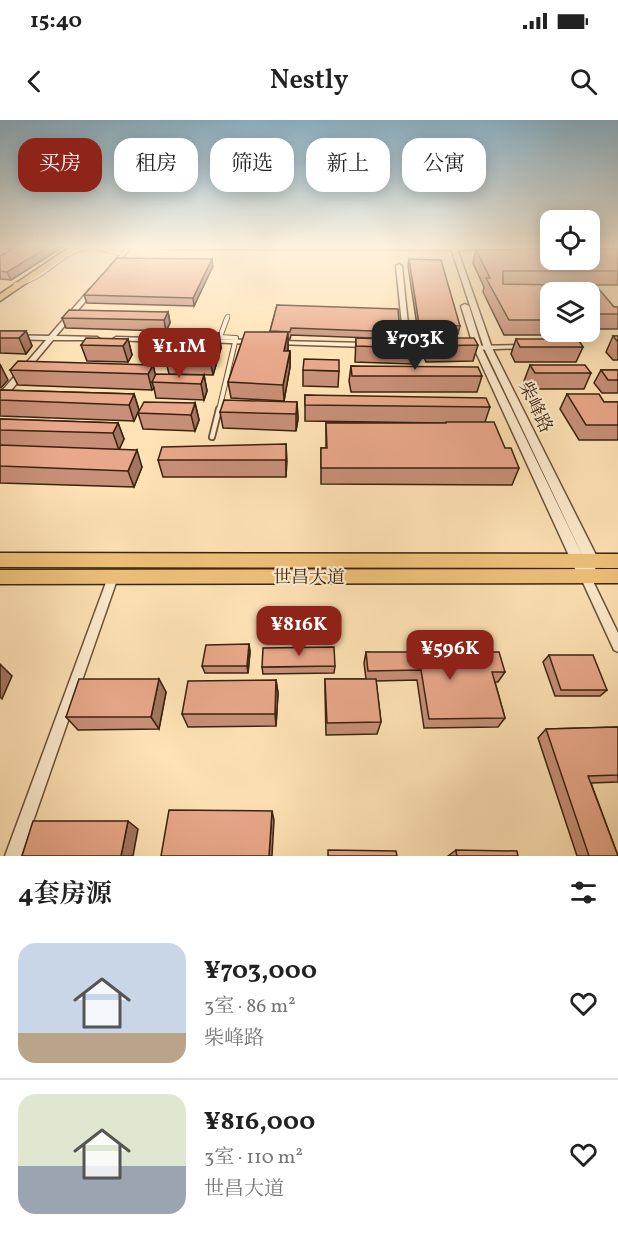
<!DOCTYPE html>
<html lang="zh">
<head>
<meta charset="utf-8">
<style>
  :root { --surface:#fff; --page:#f2f2f2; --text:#222; --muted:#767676; --line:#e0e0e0; --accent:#8f2418 }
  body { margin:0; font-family:Vollkorn,"Noto Serif SC",serif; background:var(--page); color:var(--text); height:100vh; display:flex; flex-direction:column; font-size:22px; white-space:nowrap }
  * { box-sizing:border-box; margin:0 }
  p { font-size:20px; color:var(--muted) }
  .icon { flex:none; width:33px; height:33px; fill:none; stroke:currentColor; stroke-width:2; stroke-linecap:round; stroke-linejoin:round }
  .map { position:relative; height:736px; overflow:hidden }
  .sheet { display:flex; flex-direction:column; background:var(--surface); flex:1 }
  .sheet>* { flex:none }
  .hud { position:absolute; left:18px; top:18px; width:582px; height:54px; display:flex; gap:12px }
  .tools { position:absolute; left:540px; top:90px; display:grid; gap:12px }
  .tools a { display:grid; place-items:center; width:60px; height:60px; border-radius:12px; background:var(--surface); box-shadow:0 3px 15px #0003; font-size:30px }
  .price { position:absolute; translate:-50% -51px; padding:0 14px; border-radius:12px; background:var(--accent); color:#fff; font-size:20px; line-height:39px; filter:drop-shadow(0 2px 3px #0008) }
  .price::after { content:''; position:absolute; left:50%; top:36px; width:18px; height:14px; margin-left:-9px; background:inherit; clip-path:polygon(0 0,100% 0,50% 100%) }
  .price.on { background:#222; color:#fff }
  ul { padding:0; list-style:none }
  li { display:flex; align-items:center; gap:18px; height:150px; padding:0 18px }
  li+li { border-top:2px solid var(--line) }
  li span { display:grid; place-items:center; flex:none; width:168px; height:120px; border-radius:18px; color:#555 }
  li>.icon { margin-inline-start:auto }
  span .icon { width:72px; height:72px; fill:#fffc; stroke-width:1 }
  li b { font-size:26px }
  h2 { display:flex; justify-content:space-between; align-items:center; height:72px; padding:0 18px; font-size:26px }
  .chip { padding:0 21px; border-radius:18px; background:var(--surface); box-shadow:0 3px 15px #0003; font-size:21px; line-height:54px }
  .chip.on { background:var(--accent); color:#fff }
  .status { display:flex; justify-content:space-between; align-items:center; height:42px; padding:0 30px; background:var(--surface); direction:ltr }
  .status svg { height:16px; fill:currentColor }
  header { display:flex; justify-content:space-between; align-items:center; height:78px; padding:0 18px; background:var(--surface); font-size:27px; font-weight:600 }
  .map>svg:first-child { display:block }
</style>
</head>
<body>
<div class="status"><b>15:40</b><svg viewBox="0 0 49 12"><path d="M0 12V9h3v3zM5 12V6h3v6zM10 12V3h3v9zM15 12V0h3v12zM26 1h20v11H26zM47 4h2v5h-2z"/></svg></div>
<header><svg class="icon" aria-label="back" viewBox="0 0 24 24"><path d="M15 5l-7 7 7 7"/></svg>Nestly<svg class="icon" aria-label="search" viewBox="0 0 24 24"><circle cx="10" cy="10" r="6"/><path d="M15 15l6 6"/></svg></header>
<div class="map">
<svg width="618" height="736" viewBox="0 0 618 736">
  <rect width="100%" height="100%" fill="#ffe3b6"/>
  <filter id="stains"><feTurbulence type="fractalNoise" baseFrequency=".00333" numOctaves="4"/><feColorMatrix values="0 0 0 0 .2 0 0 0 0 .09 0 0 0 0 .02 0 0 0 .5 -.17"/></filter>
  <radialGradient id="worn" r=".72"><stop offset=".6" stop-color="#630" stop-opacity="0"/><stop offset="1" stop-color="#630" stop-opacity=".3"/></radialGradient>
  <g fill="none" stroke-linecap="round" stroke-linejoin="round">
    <defs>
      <g id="service-far2">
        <path d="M15,164C44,162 58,133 86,128C98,126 111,132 123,134"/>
        <polyline points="227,199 228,196"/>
      </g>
      <polyline id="service-far1" points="219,290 236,218 220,217 227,198"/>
      <polyline id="service" points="212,317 219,289"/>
      <g id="minor">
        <polygon points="127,127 131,127 115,147 111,147 111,145"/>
        <polygon points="399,144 402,146 410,224 435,225 437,226 437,228 404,228 401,226 404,224 396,146"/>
        <polygon points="90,169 95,170 56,216 97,217 100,219 99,220 53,220 3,280 0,280 0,273 46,220 0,219 0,215 49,216"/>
        <polygon points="116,217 184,219 187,221 184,223 114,220 113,219"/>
        <polygon points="209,219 253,220 256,222 253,224 207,222 206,221"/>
        <polygon points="278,221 367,223 370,225 367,227 276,224 276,222"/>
        <polygon points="525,225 527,226 527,228 470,230 467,228 470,226"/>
        <polygon points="585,452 589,453 618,513 618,532 614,530 580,456 581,453"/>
        <polygon points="113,453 117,454 118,457 21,736 5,736 108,457 109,454"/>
      </g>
      <polygon id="tertiary" points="452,127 457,128 492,228 599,441 594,451 589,453 576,451 474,228 461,186 465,184 469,186 482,228 585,441 484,228 451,128"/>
      <g id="secondary">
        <polygon points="152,127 550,127 550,130 156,129"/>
        <polygon points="590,127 618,127 618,129 590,130"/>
      </g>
      <g id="primary">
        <polygon points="70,127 79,127 0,181 0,174"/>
        <polygon points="0,433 618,434 618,448 0,447"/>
        <polygon points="618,449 618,463 0,464 0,450"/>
      </g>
    </defs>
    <!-- service-far2 casing -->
    <use href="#service-far2" stroke="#6b5338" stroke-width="4.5"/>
    <!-- service-far1 casing -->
    <use href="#service-far1" stroke="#6b5338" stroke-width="6"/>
    <!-- service casing -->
    <use href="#service" stroke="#6b5338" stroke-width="8"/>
    <!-- minor casing -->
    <use href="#minor" stroke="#6b5338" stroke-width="3"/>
    <!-- tertiary casing -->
    <use href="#tertiary" stroke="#6b5338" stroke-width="3"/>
    <!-- secondary casing -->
    <use href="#secondary" stroke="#3a230e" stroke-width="2"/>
    <!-- primary casing -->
    <use href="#primary" stroke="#3a230e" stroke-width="3"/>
    <!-- service-far2 -->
    <use href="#service-far2" stroke="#ffedd0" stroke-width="3"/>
    <!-- service-far1 -->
    <use href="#service-far1" stroke="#ffedd0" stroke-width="4"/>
    <!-- service -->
    <use href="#service" stroke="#ffedd0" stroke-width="4.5"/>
    <!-- minor -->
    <use href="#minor" fill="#ffedd0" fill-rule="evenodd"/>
    <!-- tertiary -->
    <use href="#tertiary" fill="#ffedd0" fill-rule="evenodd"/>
    <!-- secondary -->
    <use href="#secondary" fill="#ffedd0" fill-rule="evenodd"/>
    <!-- primary -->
    <use href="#primary" fill="#f0c27b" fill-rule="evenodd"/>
  </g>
  <!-- wall -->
  <g fill="#c89078" stroke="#3a230e" stroke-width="1.5">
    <polygon points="0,127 63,127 11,160 0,159 0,136 12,129 0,128"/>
    <polygon points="550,129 550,140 590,140 590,129 618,129 618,165 546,165 596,166 614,187 618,187 618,209 590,209 590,172 550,172 550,212 569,212 568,215 504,215 483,172 484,167 473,143 476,130"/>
    <polygon points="409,139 460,206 458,214 418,212 408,146"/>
    <polygon points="213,146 194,186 87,183 84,175"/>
    <polygon points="277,185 400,212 399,219 291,215 290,219 288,219 288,231 290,231 290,247 284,281 231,278 228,262 270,212"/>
    <polygon points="168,192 170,203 166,211 66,208 62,198"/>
    <polygon points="0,211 26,211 32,226 26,234 0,233"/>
    <polygon points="219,213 221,228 213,255 169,254 165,238"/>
    <polygon points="613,216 618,216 618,240 613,240 606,232"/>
    <polygon points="356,218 414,228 412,244 355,242"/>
    <polygon points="426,218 478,225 473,241 426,242 423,234"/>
    <polygon points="128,219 132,235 128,242 87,241 81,225"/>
    <polygon points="516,219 583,227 576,242 515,242 511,234"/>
    <polygon points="153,245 155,255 204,255 207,271 204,280 156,278 154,268 152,270 18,265 10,250"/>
    <polygon points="530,245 591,253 584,269 529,269 524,261"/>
    <polygon points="351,246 482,256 477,272 351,272 349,261"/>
    <polygon points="303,250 339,251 338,267 303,266"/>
    <polygon points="601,250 618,250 618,273 602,273 594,263"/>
    <polygon points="0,270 134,274 139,290 134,301 0,296"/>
    <polygon points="567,274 604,282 618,282 618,320 579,320 560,289"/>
    <polygon points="305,275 490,287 485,302 505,328 519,348 512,365 321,364 321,328 326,328 326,303 445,303 305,301"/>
    <polygon points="297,282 298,299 296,311 223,308 220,292"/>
    <polygon points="195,283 199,300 195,311 143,309 138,293"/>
    <polygon points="0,299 118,303 124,319 119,329 142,347 134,367 0,363"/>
    <polygon points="286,324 286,357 163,357 158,340"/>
    <polygon points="249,524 250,532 248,553 205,553 202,546"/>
    <polygon points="366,532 505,552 498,562 495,562 505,598 498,607 424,608 417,560 376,561 381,602 377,614 326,615 325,572 325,559 366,559 364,543"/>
    <polygon points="549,535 607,570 600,576 555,576 543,542"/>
    <polygon points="335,546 334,553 263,554 262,547"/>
    <polygon points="159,559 166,572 159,609 78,610 66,597"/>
    <polygon points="276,560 278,573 276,606 188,607 182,594"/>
    <polygon points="618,607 618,662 591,663 618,736 577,736 538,618 546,609"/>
    <polygon points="456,730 457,736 448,736"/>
  </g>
  <!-- shaded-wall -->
  <g fill="#a37661" stroke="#3a230e" stroke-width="1.5">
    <polygon points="48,127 63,127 11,160 7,152"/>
    <polygon points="212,139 213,146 194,186 193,178"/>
    <polygon points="168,192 170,203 166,211 164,200"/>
    <polygon points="26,211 32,226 26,234 19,218"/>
    <polygon points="288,212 288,228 285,246 284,231"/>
    <polygon points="219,213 221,228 213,255 210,239"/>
    <polygon points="128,219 132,235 128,242 123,226"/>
    <polygon points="290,231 290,247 284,281 283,265"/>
    <polygon points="0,244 8,260 1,268 0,267"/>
    <polygon points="153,245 157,261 152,262 154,268 152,270 148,254"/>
    <polygon points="204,255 207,271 204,280 201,264"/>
    <polygon points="134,274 139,290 134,301 129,285"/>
    <polygon points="297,282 298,299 296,311 296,294"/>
    <polygon points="195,283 199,300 195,311 191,295"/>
    <polygon points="118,303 124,319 119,330 113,313"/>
    <polygon points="286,324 287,341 286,357"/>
    <polygon points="137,330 142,347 134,367 128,351"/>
    <polygon points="249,524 250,532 248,553 247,546"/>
    <polygon points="0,544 12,556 2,579 0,577"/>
    <polygon points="159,559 166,572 159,609 151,597"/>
    <polygon points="276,560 278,573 276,606 275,594"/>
    <polygon points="272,691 274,700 272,736 269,736"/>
    <polygon points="128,701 138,709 133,736 121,736"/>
  </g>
  <!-- building -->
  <g fill="#e9a88b" stroke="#3a230e" stroke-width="1.5">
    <polygon points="16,127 48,127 7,152 0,151 0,136"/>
    <polygon points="550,129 550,140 590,140 590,129 618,129 618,151 503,151 503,164 596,166 614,187 618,187 618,194 590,194 590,172 550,172 550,200 509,200 486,158 490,158 476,130"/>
    <polygon points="117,138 212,139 193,178 84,175"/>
    <polygon points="409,139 441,140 460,206 419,204"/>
    <polygon points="277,185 398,189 400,212 291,208 290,212 270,211"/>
    <polygon points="69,190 168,192 164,200 62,198"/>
    <polygon points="0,211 26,211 19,218 0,218"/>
    <polygon points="177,212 219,213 210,239 165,238"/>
    <polygon points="245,212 288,212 284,231 290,231 283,265 228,262"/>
    <polygon points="613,216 618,216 618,222"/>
    <polygon points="86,218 128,219 123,226 81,225"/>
    <polygon points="356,218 413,220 414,228 356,226"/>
    <polygon points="426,218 474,218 478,225 429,226"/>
    <polygon points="516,219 578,219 583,227 520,227"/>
    <polygon points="304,239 339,240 339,251 303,250"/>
    <polygon points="18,241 153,245 148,254 10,250"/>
    <polygon points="530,245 585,245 591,253 535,253"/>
    <polygon points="351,246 478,247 482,256 352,256"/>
    <polygon points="601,250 618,250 618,260 608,260"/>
    <polygon points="156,254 204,255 201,264 152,262"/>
    <polygon points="0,270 134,274 129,285 0,280"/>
    <polygon points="567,274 599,274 604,282 618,282 618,305 586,305"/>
    <polygon points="305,275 486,278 490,287 305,285"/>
    <polygon points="224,280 297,282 296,294 220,292"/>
    <polygon points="144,282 195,283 191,295 138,293"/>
    <polygon points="0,299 118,303 113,313 0,310"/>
    <polygon points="446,302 494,302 505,328 511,328 519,348 321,348 321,328 327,328 326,303 446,303"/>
    <polygon points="286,324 286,340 158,340 162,327"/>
    <polygon points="0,325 137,330 128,351 0,346"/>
    <polygon points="249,524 247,546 202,546 206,525"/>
    <polygon points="334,527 335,546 262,547 263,528"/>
    <polygon points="366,532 499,532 505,552 492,552 505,598 429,599 421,550 368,551"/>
    <polygon points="549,535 593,535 607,570 561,570"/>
    <polygon points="79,559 159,559 151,597 66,597"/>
    <polygon points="325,559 376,559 381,602 327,603"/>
    <polygon points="276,560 275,594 182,594 188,561"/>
    <polygon points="618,607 618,655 588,656 618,736 589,736 546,609"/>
    <polygon points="169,690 272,691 269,736 161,736"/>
    <polygon points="33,701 128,701 121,736 22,736"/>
    <polygon points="328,730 396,731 397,736 328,736"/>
    <polygon points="456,730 517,731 518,736 457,736"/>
  </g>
  <!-- sky -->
  <linearGradient id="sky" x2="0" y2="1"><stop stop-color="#8bb8d1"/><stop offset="0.55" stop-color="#fff2de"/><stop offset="1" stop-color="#fff2de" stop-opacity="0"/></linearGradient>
  <rect width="618" height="230" fill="url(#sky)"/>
  <g text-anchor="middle" stroke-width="4.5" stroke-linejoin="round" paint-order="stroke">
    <!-- street labels -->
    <g font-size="18" fill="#3a230e" stroke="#ffedd0">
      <text transform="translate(536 287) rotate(64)" y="6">柴峰路</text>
      <text x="309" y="463">世昌大道</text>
    </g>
  </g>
  <rect width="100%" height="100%" filter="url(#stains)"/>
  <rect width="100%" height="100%" fill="url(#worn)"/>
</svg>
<div class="tools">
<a><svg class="icon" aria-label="locate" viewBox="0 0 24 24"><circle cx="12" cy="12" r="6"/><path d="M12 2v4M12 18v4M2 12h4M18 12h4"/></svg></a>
<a><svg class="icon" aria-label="layers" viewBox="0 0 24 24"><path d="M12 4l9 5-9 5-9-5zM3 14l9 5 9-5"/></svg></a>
</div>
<b class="price on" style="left:415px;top:251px">¥703K</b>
<b class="price" style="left:179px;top:259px">¥1.1M</b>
<b class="price" style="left:299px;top:537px">¥816K</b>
<b class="price" style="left:450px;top:561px">¥596K</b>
<div class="hud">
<a class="chip on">买房</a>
<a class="chip">租房</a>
<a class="chip">筛选</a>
<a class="chip">新上</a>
<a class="chip">公寓</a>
</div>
</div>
<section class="sheet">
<h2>4套房源<svg class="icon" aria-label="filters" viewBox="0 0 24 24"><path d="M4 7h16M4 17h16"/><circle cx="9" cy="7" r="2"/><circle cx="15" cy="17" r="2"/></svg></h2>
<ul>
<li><span style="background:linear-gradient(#c9d6e8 75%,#b9a48a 0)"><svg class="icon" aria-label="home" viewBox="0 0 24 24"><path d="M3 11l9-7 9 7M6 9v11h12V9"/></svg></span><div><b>¥703,000</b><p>3室 · 86 m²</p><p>柴峰路</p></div><svg class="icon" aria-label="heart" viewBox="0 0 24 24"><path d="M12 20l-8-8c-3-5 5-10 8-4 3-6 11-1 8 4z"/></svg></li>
<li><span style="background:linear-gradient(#dfe7d0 60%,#9aa5b1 0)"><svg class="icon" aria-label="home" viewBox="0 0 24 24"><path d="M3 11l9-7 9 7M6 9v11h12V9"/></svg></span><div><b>¥816,000</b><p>3室 · 110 m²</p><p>世昌大道</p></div><svg class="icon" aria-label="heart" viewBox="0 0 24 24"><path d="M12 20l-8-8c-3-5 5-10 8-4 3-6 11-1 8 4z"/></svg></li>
</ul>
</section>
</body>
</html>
